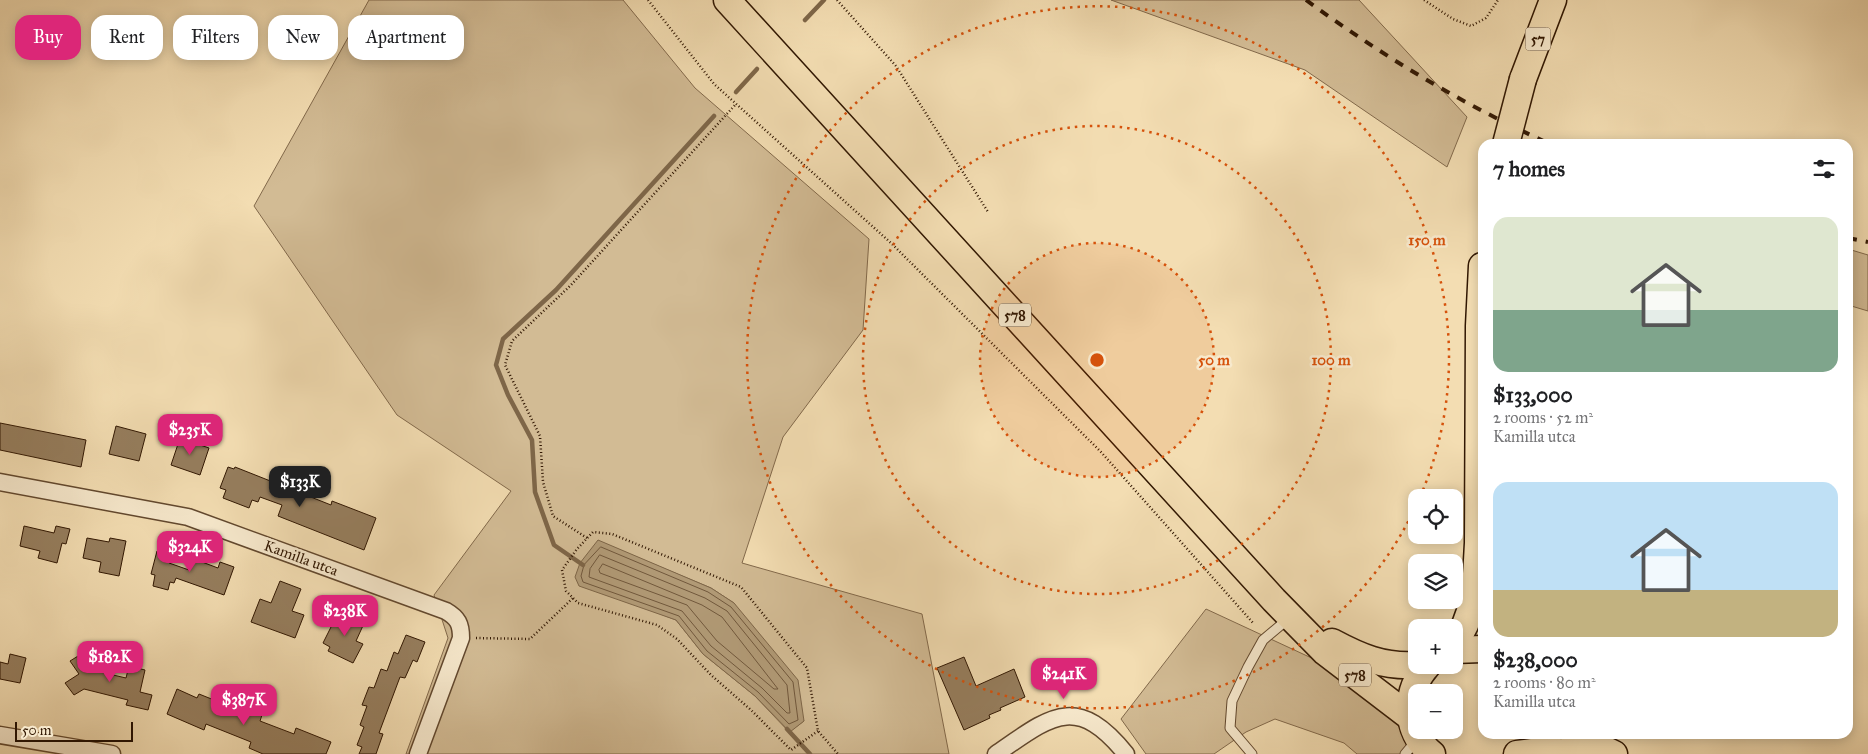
<!DOCTYPE html>
<html lang="en">
<head>
<meta charset="utf-8">
<style>
  :root { --surface:#fff; --page:#f2f2f2; --text:#202124; --muted:#757577; --accent:#db2777 }
  body { margin:0; font-family:"IM FELL Great Primer",serif; background:var(--page); color:var(--text); height:100vh; display:flex; flex-direction:column; font-size:19px; white-space:nowrap }
  * { box-sizing:border-box; margin:0 }
  p { font-size:16px; color:var(--muted) }
  .icon { flex:none; width:28px; height:28px; fill:none; stroke:currentColor; stroke-width:2; stroke-linecap:round; stroke-linejoin:round }
  .map { position:relative; flex:1; overflow:hidden }
  .details { position:absolute; left:1478px; top:139px; width:375px; height:600px; display:flex; flex-direction:column; background:var(--surface); border-radius:15px; box-shadow:0 2px 12px #0003 }
  .details>* { flex:none }
  .banner { position:absolute; left:15px; top:15px; width:475px; height:45px; display:flex; gap:10px }
  .fabs { position:absolute; left:1408px; top:489px; display:grid; gap:10px }
  .fabs a { display:grid; place-items:center; width:55px; height:55px; border-radius:10px; background:var(--surface); box-shadow:0 2px 12px #0003; font-size:25px }
  .scale { position:absolute; left:15px; bottom:12px; width:118px; box-sizing:border-box; padding-left:5px; border:2px solid #311702; border-top:0; font-size:14px; line-height:18px; white-space:nowrap; color:#311702; -webkit-text-stroke:4px #f7e9cd; paint-order:stroke }
  .price { position:absolute; translate:-50% -42px; padding:0 11px; border-radius:10px; background:var(--accent); color:#fff; font-size:16px; line-height:32px; filter:drop-shadow(0 1px 2px #0008) }
  .price::after { content:''; position:absolute; left:50%; top:30px; width:15px; height:11px; margin-left:-8px; background:inherit; clip-path:polygon(0 0,100% 0,50% 100%) }
  .price.active { background:#222; color:#fff }
  ul { padding:0; list-style:none }
  li { display:grid; align-content:center; gap:10px; height:265px; padding:0 15px }
  li span { display:grid; place-items:center; height:155px; border-radius:15px; color:#555 }
  li>.icon { margin-inline-start:auto }
  span .icon { width:90px; height:90px; fill:#fffc; stroke-width:1 }
  li b { font-size:21px }
  h2 { display:flex; justify-content:space-between; align-items:center; height:60px; padding:0 15px; font-size:21px }
  .tag { padding:0 18px; border-radius:15px; background:var(--surface); box-shadow:0 2px 12px #0003; font-size:18px; line-height:45px }
  .tag.active { background:var(--accent); color:#fff }
  .map>svg:first-child { display:block }
</style>
</head>
<body>
<div class="map">
<svg width="1868" height="754" viewBox="0 0 1868 754">
  <rect width="100%" height="100%" fill="#f3ddb2"/>
  <filter id="stains"><feTurbulence type="fractalNoise" baseFrequency=".004" numOctaves="4"/><feColorMatrix values="0 0 0 0 .2 0 0 0 0 .09 0 0 0 0 .02 0 0 0 .5 -.17"/></filter>
  <radialGradient id="worn" r=".72"><stop offset=".6" stop-color="#630" stop-opacity="0"/><stop offset="1" stop-color="#630" stop-opacity=".3"/></radialGradient>
  <!-- green -->
  <g fill="#d2bb94" stroke="#82694b" fill-rule="evenodd">
    <path d="M369,0H623L695,88L869,239L863,330L783,437L742,563L922,614L949,754H406L448,638L434,595L511,491L397,415L254,206ZM598,541L711,588L734,603L804,721L789,732L755,696L703,654L676,620L632,603Z"/>
    <polygon points="1111,0 1359,0 1467,117 1447,167 1305,70"/>
    <polygon points="1848,249 1868,255 1868,311 1848,305"/>
    <polygon points="1206,609 1318,661 1401,724 1415,754 1357,754 1344,743 1275,719 1246,732 1214,754 1146,754 1121,719"/>
  </g>
  <!-- water -->
  <polygon fill="#b19a76" stroke="#7e6648" points="598,540 711,588 734,603 798,680 804,721 790,732 755,696 703,654 676,620 579,586 575,577 580,563"/>
  <g fill="none" stroke-linecap="round" stroke-linejoin="round">
    <!-- shore -->
    <g stroke="#71583c" stroke-width="1">
      <polygon points="601,547 708,592 731,607 793,682 798,720 789,724 758,692 707,651 679,616 583,582 581,576 584,565"/>
      <polygon points="600,555 705,598 727,611 787,685 790,713 787,713 762,688 711,646 682,611 589,577 590,569"/>
      <polygon points="603,564 702,605 722,617 778,689 774,689 717,641 687,605 600,573 599,570"/>
    </g>
    <!-- stream -->
    <g stroke="#7e6648" stroke-width="4.5">
      <polyline points="805,20 824,0"/>
      <polyline points="736,92 757,69"/>
      <polyline points="583,565 554,545 535,492 532,440 508,395 496,365 503,339 556,290 714,116"/>
      <polyline points="787,729 810,754"/>
    </g>
  </g>
  <!-- building -->
  <g fill="#967e5e" stroke="#311702">
    <polygon points="0,423 86,440 81,467 0,450"/>
    <polygon points="116,426 146,434 139,461 109,454"/>
    <polygon points="180,438 209,448 200,475 171,465"/>
    <polygon points="228,467 234,469 235,467 331,505 332,501 376,518 364,550 278,516 282,505 260,497 258,502 252,500 249,508 223,498 226,490 220,488"/>
    <polygon points="24,526 54,533 56,526 70,529 66,544 62,543 57,563 38,558 40,551 20,546"/>
    <polygon points="87,538 109,542 110,538 126,541 119,576 99,572 101,562 83,558"/>
    <polygon points="161,547 174,550 169,563 189,570 194,559 218,568 220,562 234,567 224,595 176,578 174,583 170,582 168,590 153,586 155,575 151,574 157,551 160,551"/>
    <polygon points="280,581 301,589 292,611 304,615 295,638 251,622 260,599 271,603"/>
    <polygon points="351,612 366,619 356,641 363,644 353,663 328,651 330,647 323,643 336,617 340,619 343,615 348,618"/>
    <polygon points="406,635 425,642 417,662 413,660 405,678 400,677 379,733 383,734 376,754 359,754 362,747 357,745 364,727 360,725 367,706 362,705 369,687 374,688 381,669 387,671 394,652 398,654"/>
    <polygon points="83,653 90,664 98,666 96,671 126,678 129,666 145,670 140,692 152,695 148,710 126,705 128,700 84,689 74,695 65,683 79,674 70,661"/>
    <polygon points="10,654 26,658 20,683 0,679 0,662 8,664"/>
    <polygon points="964,657 976,686 1014,669 1025,697 1000,708 1001,710 989,715 990,718 964,730 937,668"/>
    <polygon points="177,689 197,698 199,694 229,706 230,702 262,715 260,721 294,734 296,728 331,742 326,754 263,754 249,748 251,742 206,724 204,730 167,714"/>
  </g>
  <g fill="none" stroke-linecap="round" stroke-linejoin="round">
    <defs>
      <g id="service">
        <polyline points="1252,754 1230,728 1232,701 1248,667 1263,640 1288,619"/>
        <polyline points="1405,754 1416,741"/>
      </g>
      <g id="minor">
        <path d="M0,482L188,517L446,611C458,618 461,624 461,638L418,754"/>
        <polyline points="0,735 112,754"/>
        <path d="M996,754C1050,717 1076,692 1126,754"/>
      </g>
      <g id="primary">
        <polyline points="727,0 1274,600 1325,652 1410,717"/>
        <polyline points="1523,79 1553,0"/>
        <path d="M1332,642C1360,657 1383,667 1416,665"/>
        <path d="M1454,643C1476,616 1476,576 1478,543L1479,326L1482,266"/>
        <polyline points="1454,650 1482,649"/>
        <path d="M1428,665C1404,691 1404,731 1432,754"/>
        <polyline points="1573,734 1614,754"/>
        <polyline points="1517,754 1546,750 1574,754"/>
      </g>
    </defs>
    <!-- service casing -->
    <use href="#service" stroke="#62482e" stroke-width="11"/>
    <!-- minor casing -->
    <use href="#minor" stroke="#62482e" stroke-width="19"/>
    <!-- primary casing -->
    <use href="#primary" stroke="#311702" stroke-width="29"/>
    <!-- path -->
    <g stroke="#311702" stroke-width="2.5" stroke-dasharray="1 2.5" stroke-linecap="butt">
      <polyline points="648,0 714,84 891,243 1101,452 1254,624"/>
      <polyline points="837,0 896,66 988,212"/>
      <polyline points="1424,0 1453,19 1471,26 1486,18 1498,0"/>
      <polyline points="587,538 553,516 543,482 540,436 505,365 512,341 571,285 736,104"/>
      <polyline points="476,638 530,639 573,598"/>
      <polyline points="818,731 791,750 751,710 711,675 677,639 657,625 578,603 566,591 562,570 577,549 593,532 612,534 741,587 807,668 818,731 838,754"/>
    </g>
    <!-- service -->
    <use href="#service" stroke="#f7e9cd" stroke-width="9"/>
    <!-- minor -->
    <use href="#minor" stroke="#f7e9cd" stroke-width="16"/>
    <!-- primary -->
    <use href="#primary" stroke="#f3ddb2" stroke-width="26"/>
    <!-- rail -->
    <g stroke="#311702" stroke-width="4" stroke-dasharray="9 9" stroke-linecap="butt">
      <path d="M1306,0C1384,57 1462,104 1550,144"/>
      <polyline points="1848,238 1868,242"/>
    </g>
    <defs>
      <polyline id="primary-bridge" points="1506,144 1523,79"/>
    </defs>
    <!-- primary-bridge casing -->
    <use href="#primary-bridge" stroke="#311702" stroke-width="29" stroke-linecap="butt"/>
    <!-- primary-bridge -->
    <use href="#primary-bridge" stroke="#f3ddb2" stroke-width="26"/>
  </g>
  <!-- distance rings -->
  <circle cx="1097" cy="360" r="117" fill="#d6520b" fill-opacity=".12"/>
  <g fill="none" stroke="#d6520b" stroke-width="2.5" stroke-dasharray="2.5 5">
    <circle cx="1097" cy="360" r="117"/>
    <circle cx="1097" cy="360" r="234"/>
    <path d="M1415 508A351 351 0 1 1 1420 497"/>
  </g>
  <g text-anchor="middle" stroke-width="5" stroke-linejoin="round" paint-order="stroke">
    <!-- shield labels -->
    <g fill="#f7e9cd" stroke="#6c563f" stroke-width="1">
      <rect x="1525.5" y="27.5" width="25" height="23" rx="4"/>
      <rect x="999" y="303.5" width="32" height="23" rx="4"/>
      <rect x="1339" y="663.5" width="32" height="23" rx="4"/>
    </g>
    <g font-size="14" font-weight="bold" fill="#311702">
      <text x="1538" y="44">57</text>
      <text x="1015" y="320">578</text>
      <text x="1355" y="680">578</text>
    </g>
    <!-- street labels -->
    <g font-size="15" fill="#311702" stroke="#f7e9cd">
      <text transform="translate(301 558) rotate(20)" y="5">Kamilla utca</text>
    </g>
  </g>
  <circle cx="1097" cy="360" r="8" fill="#d6520b" stroke="#f7e9cd" stroke-width="2.5"/>
  <g font-size="15" text-anchor="middle" font-weight="bold" fill="#d6520b" stroke="#f7e9cd" stroke-width="5" stroke-linejoin="round" paint-order="stroke">
    <text x="1427" y="245">150 m</text>
    <text x="1214" y="365">50 m</text>
    <text x="1331" y="365">100 m</text>
  </g>
  <rect width="100%" height="100%" filter="url(#stains)"/>
  <rect width="100%" height="100%" fill="url(#worn)"/>
</svg>
<div class="fabs">
<a><svg class="icon" aria-label="locate" viewBox="0 0 24 24"><circle cx="12" cy="12" r="6"/><path d="M12 2v4M12 18v4M2 12h4M18 12h4"/></svg></a>
<a><svg class="icon" aria-label="layers" viewBox="0 0 24 24"><path d="M12 4l9 5-9 5-9-5zM3 14l9 5 9-5"/></svg></a>
<a>+</a>
<a>−</a>
</div>
<div class="scale">50 m</div>
<b class="price" style="left:190px;top:456px">$235K</b>
<b class="price active" style="left:300px;top:508px">$133K</b>
<b class="price" style="left:190px;top:573px">$324K</b>
<b class="price" style="left:345px;top:637px">$238K</b>
<b class="price" style="left:110px;top:683px">$182K</b>
<b class="price" style="left:1064px;top:700px">$241K</b>
<b class="price" style="left:244px;top:726px">$387K</b>
<div class="banner">
<a class="tag active">Buy</a>
<a class="tag">Rent</a>
<a class="tag">Filters</a>
<a class="tag">New</a>
<a class="tag">Apartment</a>
</div>
<section class="details">
<h2>7 homes<svg class="icon" aria-label="filters" viewBox="0 0 24 24"><path d="M4 7h16M4 17h16"/><circle cx="9" cy="7" r="2"/><circle cx="15" cy="17" r="2"/></svg></h2>
<ul>
<li><span style="background:linear-gradient(#dfe7d0 60%,#7fa58c 0)"><svg class="icon" aria-label="home" viewBox="0 0 24 24"><path d="M3 11l9-7 9 7M6 9v11h12V9"/></svg></span><div><b>$133,000</b><p>2 rooms · 52 m²</p><p>Kamilla utca</p></div></li>
<li><span style="background:linear-gradient(#bfe0f5 70%,#c2b280 0)"><svg class="icon" aria-label="home" viewBox="0 0 24 24"><path d="M3 11l9-7 9 7M6 9v11h12V9"/></svg></span><div><b>$238,000</b><p>2 rooms · 80 m²</p><p>Kamilla utca</p></div></li>
</ul>
</section>
</div>
</body>
</html>
